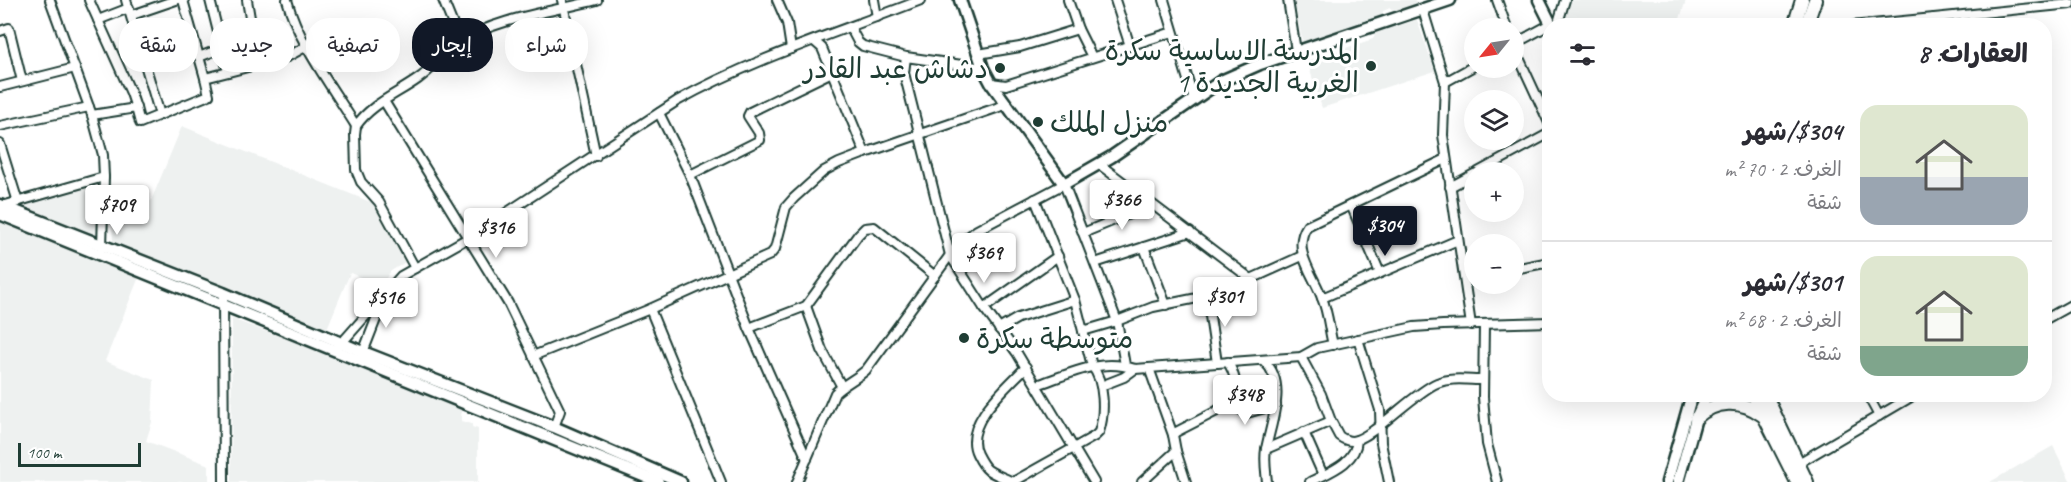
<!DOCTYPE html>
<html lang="ar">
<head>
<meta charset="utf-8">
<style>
  :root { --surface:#fff; --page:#f2f2f3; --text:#2b2b33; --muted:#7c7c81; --line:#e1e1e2; --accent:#111827 }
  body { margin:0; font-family:Caveat,"Playpen Sans Arabic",sans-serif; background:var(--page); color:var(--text); direction:rtl; height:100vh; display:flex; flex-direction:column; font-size:22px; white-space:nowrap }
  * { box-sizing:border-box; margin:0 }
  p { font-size:20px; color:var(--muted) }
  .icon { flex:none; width:33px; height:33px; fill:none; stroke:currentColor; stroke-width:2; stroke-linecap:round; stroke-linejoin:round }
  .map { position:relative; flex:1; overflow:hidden; direction:ltr }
  .panel { position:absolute; left:1542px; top:18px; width:510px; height:384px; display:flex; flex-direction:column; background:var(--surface); border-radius:24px; box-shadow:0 6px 24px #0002; direction:rtl }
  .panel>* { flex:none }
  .top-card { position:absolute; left:18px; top:18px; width:570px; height:54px; direction:rtl; display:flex; gap:12px }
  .needle { width:39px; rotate:240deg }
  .fabs { position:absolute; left:1464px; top:18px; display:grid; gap:12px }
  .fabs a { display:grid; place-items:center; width:60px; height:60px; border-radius:50%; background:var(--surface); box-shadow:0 6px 24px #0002; font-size:30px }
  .scale { position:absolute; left:18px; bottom:15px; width:123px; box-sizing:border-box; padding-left:6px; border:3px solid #1f3d34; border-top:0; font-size:16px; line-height:21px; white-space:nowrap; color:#1f3d34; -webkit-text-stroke:4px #fff; paint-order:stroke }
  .price { position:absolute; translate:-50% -51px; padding:0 14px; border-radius:6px; background:#fff; color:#222; font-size:20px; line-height:39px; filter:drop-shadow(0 2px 3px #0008) }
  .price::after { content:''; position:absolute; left:50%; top:36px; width:18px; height:14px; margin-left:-9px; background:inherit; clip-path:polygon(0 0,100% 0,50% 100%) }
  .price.selected { background:var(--accent); color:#fff }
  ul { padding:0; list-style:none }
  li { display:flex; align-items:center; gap:18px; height:150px; padding:0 24px }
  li+li { border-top:2px solid var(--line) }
  li span { display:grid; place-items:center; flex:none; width:168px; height:120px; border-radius:18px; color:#555 }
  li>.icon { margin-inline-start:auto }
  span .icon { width:72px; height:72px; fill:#fffc; stroke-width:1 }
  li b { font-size:26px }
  h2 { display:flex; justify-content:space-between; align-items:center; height:72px; padding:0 24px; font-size:26px }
  .tag { padding:0 21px; border-radius:24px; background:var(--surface); box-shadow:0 6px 24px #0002; font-size:21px; line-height:54px }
  .tag.selected { background:var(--accent); color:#fff }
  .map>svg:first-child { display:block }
</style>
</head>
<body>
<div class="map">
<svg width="2071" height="482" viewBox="0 0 2071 482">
  <rect width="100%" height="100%" fill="#fff"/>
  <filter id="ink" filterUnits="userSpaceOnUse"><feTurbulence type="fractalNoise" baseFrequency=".0167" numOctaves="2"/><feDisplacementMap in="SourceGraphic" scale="12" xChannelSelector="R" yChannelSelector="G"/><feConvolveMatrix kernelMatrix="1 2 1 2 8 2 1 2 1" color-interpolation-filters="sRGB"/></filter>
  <g filter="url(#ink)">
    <!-- built -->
    <g fill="#eef1f0">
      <polygon points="1294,0 1415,0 1416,4 1395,11 1390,8 1383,11 1381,17 1303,44"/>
      <polygon points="1572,0 1686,0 1678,25 1570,25 1571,22 1565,20"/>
      <polygon points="1417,20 1435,71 1322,108 1307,61 1373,39 1376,33"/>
      <polygon points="182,126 378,205 376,208 381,211 407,261 391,271 381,285 350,273 326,331 226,289 218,283 214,284 113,243 111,200 151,201"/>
      <polygon points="94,185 99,188 99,238 21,209 20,205"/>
      <polygon points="0,221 139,277 105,361 154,380 152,422 146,441 209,465 209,482 0,482"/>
      <polygon points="232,319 462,404 461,421 472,424 472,427 478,429 478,482 231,482"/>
      <polygon points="2053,446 2071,482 1990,482"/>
    </g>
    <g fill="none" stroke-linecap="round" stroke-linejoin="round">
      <defs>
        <g id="street">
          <polyline points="50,0 92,115 103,155 104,177 102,247"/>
          <polyline points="89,0 131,93 136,108"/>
          <polyline points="126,0 160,115"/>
          <polyline points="183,0 205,78"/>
          <polyline points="210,0 228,72"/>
          <polyline points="247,0 253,36"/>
          <path d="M287,0C299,44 332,87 356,126C371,104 397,94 418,79C434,68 445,52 460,42C495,18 556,11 597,0"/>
          <polyline points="443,0 460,42"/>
          <polyline points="562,0 596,156"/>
          <polyline points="777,0 787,23 791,49"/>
          <polyline points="874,0 877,17"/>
          <polyline points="1068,0 1078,29 1092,57"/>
          <polyline points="1115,0 1130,46"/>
          <polyline points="1164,0 1194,100"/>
          <polyline points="1288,0 1296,51"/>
          <polyline points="1497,0 1507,28"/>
          <polyline points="1423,10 1445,82"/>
          <polyline points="132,15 176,0"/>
          <polyline points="1934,18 2071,4"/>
          <polyline points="98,20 129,8"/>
          <polyline points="1557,26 1565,0"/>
          <polyline points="1851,26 1934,18 1935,26"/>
          <polyline points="850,27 858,42 863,46 906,57"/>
          <polyline points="0,31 9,28 22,81"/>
          <polyline points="814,41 822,48 865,153"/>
          <polyline points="1514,44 1551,24"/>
          <polyline points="1514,47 1550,125"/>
          <polyline points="978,54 1020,47 1078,29"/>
          <polyline points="199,57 222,48"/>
          <polyline points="983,68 906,57 904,73 950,255 984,308 1017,353 1094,482"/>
          <polyline points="991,83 1006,85 1173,32"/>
          <polyline points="0,87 75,68"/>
          <polyline points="384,101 508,303 560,411 554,427"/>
          <polyline points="659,113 690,175 749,328 807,459"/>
          <polyline points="92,115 136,108 140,123 209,95 205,78 287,57 307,46"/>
          <polyline points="0,126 89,107"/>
          <polyline points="356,126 355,134 356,170 361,182 379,202 415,268"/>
          <polyline points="0,144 18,202"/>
          <polyline points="1478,172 1550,133"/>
          <polyline points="690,175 760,140 759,133 748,116 750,112 832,72"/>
          <polyline points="1450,187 1474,174"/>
          <polyline points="1351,205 1380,273"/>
          <polyline points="2,206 104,177"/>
          <polyline points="1083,233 1151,205"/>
          <polyline points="1144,247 1166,305"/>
          <polyline points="1095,263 1190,232"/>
          <polyline points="1514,269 1550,262"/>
          <polyline points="1251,279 1302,256"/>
          <polyline points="223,293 224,482"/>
          <polyline points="1207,296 1217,363"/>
          <polyline points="1322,298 1458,240"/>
          <polyline points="806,306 822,350 842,387"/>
          <polyline points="984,308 1058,256"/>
          <polyline points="650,309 721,482"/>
          <polyline points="2044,320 2071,305"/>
          <polyline points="1471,325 1443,135 1445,82 1474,66"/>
          <polyline points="1484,325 1483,397 1487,444 1497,482"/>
          <polyline points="749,328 806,306 858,235 865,228 874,227 935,276"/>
          <polyline points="999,329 1018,318 1075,300"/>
          <polyline points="1083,331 1117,321 1153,307 1207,296 1251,279 1099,164"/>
          <polyline points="1358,339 1380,410 1381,443 1389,482"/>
          <path d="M1333,345C1329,329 1328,312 1322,298C1314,275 1291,250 1307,226L1446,159"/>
          <path d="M339,346L401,276L468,238L677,101C754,58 839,32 921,0"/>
          <polyline points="362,355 385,296"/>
          <polyline points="533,356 650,309 770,255 775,249 786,207 794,198 824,171 839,163 865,153 1005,105"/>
          <path d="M1264,361C1288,383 1271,422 1266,449C1264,460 1266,471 1267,482"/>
          <polyline points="1149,368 1173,435"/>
          <path d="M1037,385C1069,374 1101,357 1135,369L1301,357L1317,348L1414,327L1443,325L1550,322"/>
          <polyline points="1101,386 1124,377 1135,369"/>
          <polyline points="1867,394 1879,416"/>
          <polyline points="1236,398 1240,409 1247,413 1276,405"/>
          <path d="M1331,421L1339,436C1343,439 1347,441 1352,441C1372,439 1413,393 1437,383C1451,377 1468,380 1483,380"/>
          <polyline points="1304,432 1323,475"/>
          <polyline points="1266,449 1331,421 1321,394 1301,357"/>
          <polyline points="1176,451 1186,482"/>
          <polyline points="1797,464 1916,394"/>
          <path d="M797,482L835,393C844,384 856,379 866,370L950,255L963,241L977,230L1064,184L1117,321L1125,365"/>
          <path d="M1013,482L1095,436L1099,432C1105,414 1105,382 1092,366L1075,300L1035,199"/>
          <path d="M1013,482C1005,478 995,475 988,470C983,466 980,460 977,454C962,424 1007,387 1026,367"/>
          <path d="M1142,482L1176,451L1173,435L1176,432L1215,412L1236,398C1237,384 1235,374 1228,362"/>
          <path d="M1310,482C1329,472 1356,463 1357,440"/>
        </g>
        <g id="secondary">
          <polyline points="960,0 983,68 991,83 1064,184 1111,157 1221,81 1260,64 1450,0"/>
          <polyline points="1539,0 1552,26"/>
          <polyline points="0,205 223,293 363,352 554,427 681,482"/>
          <polyline points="0,214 658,482"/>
          <polyline points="1667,482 1692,394"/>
          <polyline points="1678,482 1696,418 1707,394"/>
        </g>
        <g id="primary">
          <polyline points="1794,26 1802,0"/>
          <polyline points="1806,26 1815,0"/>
          <polyline points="1753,394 1797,482"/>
          <polyline points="1765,394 1807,482"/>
          <path d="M1696,418C1715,400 1741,399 1762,415"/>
        </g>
      </defs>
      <!-- street casing -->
      <use href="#street" stroke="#1f3d34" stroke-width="12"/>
      <!-- secondary casing -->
      <use href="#secondary" stroke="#1f3d34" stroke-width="15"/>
      <!-- primary casing -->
      <use href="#primary" stroke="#1f3d34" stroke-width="16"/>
      <!-- street -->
      <use href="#street" stroke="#fff" stroke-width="8"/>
      <!-- secondary -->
      <use href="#secondary" stroke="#fff" stroke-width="10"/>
      <!-- primary -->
      <use href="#primary" stroke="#fff" stroke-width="12"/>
    </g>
  </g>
  <!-- markers -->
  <g fill="#1f3d34" stroke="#fff" stroke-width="2">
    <circle cx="1371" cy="66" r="6"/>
    <circle cx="1000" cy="68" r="6"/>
    <circle cx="1038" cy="122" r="6"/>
    <circle cx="964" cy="338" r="6"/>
  </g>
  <g text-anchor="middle" stroke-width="6" stroke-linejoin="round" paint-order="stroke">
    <!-- poi labels -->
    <g font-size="28" fill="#1f3d34" stroke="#fff" text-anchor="end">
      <text x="1359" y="60">المدرسة الاساسية سكرة<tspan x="1359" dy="32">الغربية الجديدة 1</tspan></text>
      <text x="988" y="78">دشاش عبد القادر</text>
      <text x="1050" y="132" text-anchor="start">منزل الملك</text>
      <text x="976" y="348" text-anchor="start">متوسطة سكرة</text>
    </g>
  </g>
</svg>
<div class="fabs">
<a><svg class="needle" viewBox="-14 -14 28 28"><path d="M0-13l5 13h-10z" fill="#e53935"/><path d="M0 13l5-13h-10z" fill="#7c7c81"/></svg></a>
<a><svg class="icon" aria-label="layers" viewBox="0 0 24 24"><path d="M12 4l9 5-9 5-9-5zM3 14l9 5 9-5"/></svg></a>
<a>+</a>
<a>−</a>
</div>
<div class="scale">100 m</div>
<b class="price" style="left:1122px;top:231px">$366</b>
<b class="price" style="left:117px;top:236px">$709</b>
<b class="price selected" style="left:1385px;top:257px">$304</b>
<b class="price" style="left:496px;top:259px">$316</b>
<b class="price" style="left:984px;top:284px">$369</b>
<b class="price" style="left:1225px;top:328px">$301</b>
<b class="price" style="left:386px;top:329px">$516</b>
<b class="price" style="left:1245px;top:426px">$348</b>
<div class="top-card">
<a class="tag">شراء</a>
<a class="tag selected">إيجار</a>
<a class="tag">تصفية</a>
<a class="tag">جديد</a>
<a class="tag">شقة</a>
</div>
<section class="panel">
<h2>العقارات: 8<svg class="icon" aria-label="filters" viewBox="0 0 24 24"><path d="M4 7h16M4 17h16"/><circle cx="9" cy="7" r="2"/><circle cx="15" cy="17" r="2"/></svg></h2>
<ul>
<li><span style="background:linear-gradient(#dfe7d0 60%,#9aa5b1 0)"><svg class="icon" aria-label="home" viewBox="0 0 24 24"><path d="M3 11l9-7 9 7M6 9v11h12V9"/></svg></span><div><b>$304/شهر</b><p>الغرف: 2 · 70 m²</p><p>شقة</p></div></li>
<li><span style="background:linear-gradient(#dfe7d0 75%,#7fa58c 0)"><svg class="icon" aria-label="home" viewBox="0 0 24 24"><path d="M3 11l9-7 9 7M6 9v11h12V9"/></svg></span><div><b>$301/شهر</b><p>الغرف: 2 · 68 m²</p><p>شقة</p></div></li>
</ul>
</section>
</div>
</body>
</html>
